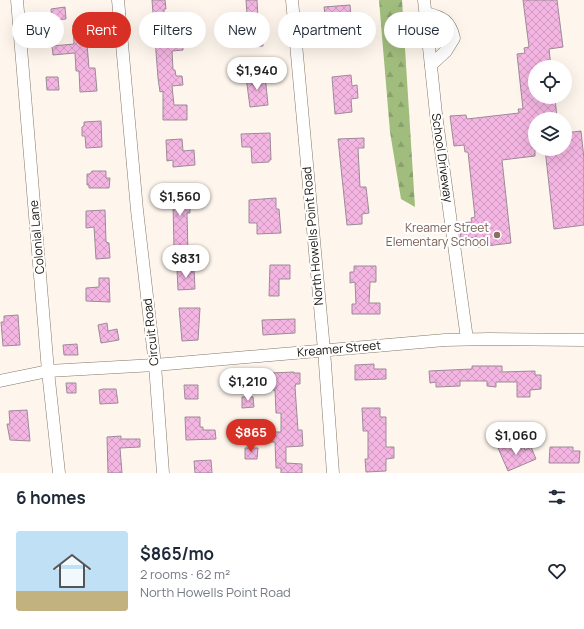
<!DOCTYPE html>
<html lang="en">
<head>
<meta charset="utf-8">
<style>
  :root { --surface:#fff; --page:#f6f6f7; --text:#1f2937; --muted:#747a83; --accent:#d93025 }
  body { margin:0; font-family:Manrope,sans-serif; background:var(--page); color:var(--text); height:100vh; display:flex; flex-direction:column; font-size:15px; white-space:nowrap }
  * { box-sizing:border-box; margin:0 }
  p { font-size:13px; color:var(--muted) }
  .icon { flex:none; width:22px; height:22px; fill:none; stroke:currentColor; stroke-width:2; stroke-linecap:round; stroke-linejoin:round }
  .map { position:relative; height:473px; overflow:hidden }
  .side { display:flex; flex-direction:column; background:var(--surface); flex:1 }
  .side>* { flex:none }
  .guide { position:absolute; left:12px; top:12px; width:560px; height:36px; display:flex; gap:8px }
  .fabs { position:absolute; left:528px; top:60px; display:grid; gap:8px }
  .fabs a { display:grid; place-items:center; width:44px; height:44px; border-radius:50%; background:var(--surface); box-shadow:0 4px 16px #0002; font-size:20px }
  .price { position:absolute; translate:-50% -34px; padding:0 9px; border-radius:14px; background:#fff; color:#222; font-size:13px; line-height:26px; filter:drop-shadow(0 1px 2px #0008) }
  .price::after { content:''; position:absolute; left:50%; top:24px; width:12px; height:9px; margin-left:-6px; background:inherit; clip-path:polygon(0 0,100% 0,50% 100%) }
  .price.selected { background:var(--accent); color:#fff }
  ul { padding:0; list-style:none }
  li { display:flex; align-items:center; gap:12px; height:100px; padding:0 16px }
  li span { display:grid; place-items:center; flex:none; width:112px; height:80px; border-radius:4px; color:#555 }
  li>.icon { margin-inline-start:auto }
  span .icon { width:48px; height:48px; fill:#fffc; stroke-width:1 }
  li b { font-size:17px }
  h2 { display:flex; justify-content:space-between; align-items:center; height:48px; padding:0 16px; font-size:17px }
  .tag { padding:0 14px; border-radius:18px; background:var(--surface); box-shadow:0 4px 16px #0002; font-size:14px; line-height:36px }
  .tag.selected { background:var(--accent); color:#fff }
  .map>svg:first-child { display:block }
</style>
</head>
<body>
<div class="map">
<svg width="584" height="473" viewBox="0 0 584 473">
  <defs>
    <pattern id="forest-firs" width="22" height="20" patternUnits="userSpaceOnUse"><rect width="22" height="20" fill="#a1bd7d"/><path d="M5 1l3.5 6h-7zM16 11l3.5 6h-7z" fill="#8aa16b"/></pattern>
    <pattern id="building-cross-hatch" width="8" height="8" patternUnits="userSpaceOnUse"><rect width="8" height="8" fill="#f4b5e2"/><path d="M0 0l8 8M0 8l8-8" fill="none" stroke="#d09bc1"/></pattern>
  </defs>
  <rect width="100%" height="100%" fill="#fef6ec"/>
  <!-- forest -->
  <polygon fill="url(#forest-firs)" points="379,0 402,0 415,207 401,199 390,132"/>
  <!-- building -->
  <g fill="url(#building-cross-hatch)" stroke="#9c8b97">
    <polygon points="152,0 165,0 166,9 164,9 165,29 178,28 178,35 182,35 183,50 172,51 173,70 175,70 176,76 182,76 183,85 172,86 174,105 187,105 187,120 163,120 163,91 160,92 158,78"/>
    <polygon points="246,0 257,0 258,19 262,19 263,46 244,47 243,29 248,29"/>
    <polygon points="523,0 557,0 563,47 549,49 551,67 535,67 535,97 555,97 557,119 535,119 535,156 502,160 511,243 478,247 477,237 461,239 459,223 472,222 471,218 475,217 468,152 465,152 464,145 454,146 450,116 466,115 467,119 519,113 518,109 523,109 517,54 525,53 524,48 529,47"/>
    <polygon points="350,5 352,28 368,37 332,39 331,29 327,29 324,7"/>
    <polygon points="65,7 66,19 52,20 51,9"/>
    <polygon points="87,24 89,26 89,36 87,44 89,68 95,68 97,91 80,92 79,71 76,71 75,53 53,55 52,46 74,44 73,25"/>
    <polygon points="265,75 268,105 250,107 246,77"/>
    <polygon points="351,75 352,86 357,85 358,98 351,99 352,112 335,114 332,77"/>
    <polygon points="46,77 58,77 59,90 47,90"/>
    <polygon points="101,121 102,147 86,148 85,136 82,136 82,127 84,126 84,122"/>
    <polygon points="581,131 584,159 584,225 554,229 545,149 565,149 565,133"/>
    <polygon points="270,133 271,160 269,160 269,162 252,163 251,147 242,147 241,134"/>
    <polygon points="364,138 364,148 358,148 360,187 366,187 369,213 362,214 362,224 347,225 338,139"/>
    <polygon points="182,139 183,151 194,150 195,165 173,167 173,160 167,161 166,140"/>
    <polygon points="92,171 106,171 106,178 110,178 109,188 89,188 89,185 87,185 87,174 90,174"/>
    <polygon points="184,185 184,190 190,190 190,213 187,213 188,255 177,256 176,248 174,248 173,203 171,203 168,186"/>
    <polygon points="276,198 276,209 279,209 281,233 257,234 257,223 249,223 249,200"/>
    <polygon points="105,210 106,242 109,243 110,258 96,259 94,227 86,228 86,211"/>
    <polygon points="270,265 290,265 290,279 279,279 279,296 269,296"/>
    <polygon points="354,266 376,266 376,282 370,282 369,303 380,303 380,314 352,314 352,304 356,304 355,282 350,283 350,272 354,272"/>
    <polygon points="177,269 194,269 195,289 178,290"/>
    <polygon points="99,278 109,278 110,302 86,301 86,288 99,287"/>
    <polygon points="179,308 200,308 198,340 182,341"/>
    <polygon points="18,315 20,345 3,346 1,322 4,322 4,316"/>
    <polygon points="295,319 295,333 263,335 262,320"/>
    <polygon points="107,323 108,331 117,329 119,340 101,343 98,325"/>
    <polygon points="77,344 78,355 64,355 63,345"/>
    <polygon points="374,364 374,369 386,369 386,379 355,380 355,365"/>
    <polygon points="472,366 502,366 502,372 535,371 535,375 541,375 541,389 530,390 530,397 517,397 517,382 496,382 496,387 487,386 487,381 460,381 460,386 436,387 436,382 430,383 429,371 472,369"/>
    <polygon points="294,372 294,373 300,373 300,384 296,384 295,387 298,430 302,430 303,446 286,447 286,463 302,464 302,473 281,473 281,468 276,468 275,442 270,442 270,432 281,432 281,413 276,413 275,390 271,390 270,379 272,379 271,373"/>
    <polygon points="66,383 76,383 76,393 67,393"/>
    <polygon points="184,385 198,385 198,399 185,399"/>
    <polygon points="103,389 116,389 118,403 100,404 99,390"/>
    <polygon points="242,397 253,397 254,407 242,408"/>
    <polygon points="362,408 380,408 380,417 386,417 386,447 394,447 394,458 386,459 386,471 366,472 365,459 368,459 368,431 363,431 363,428"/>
    <polygon points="27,410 30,441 10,440 7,424 10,424 9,411"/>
    <polygon points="185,417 200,417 200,427 203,427 203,430 215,430 216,439 186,440"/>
    <polygon points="121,436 121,439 140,439 140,447 120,448 122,473 108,473 107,437"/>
    <polygon points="509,443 513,451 524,447 525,450 531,447 536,459 508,471 498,448"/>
    <polygon points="550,447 573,447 573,451 580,451 579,463 549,463"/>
    <polygon points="245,448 258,448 257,459 245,459"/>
    <polygon points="211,460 212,473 195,473 194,461"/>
  </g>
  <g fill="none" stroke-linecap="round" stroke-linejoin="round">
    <defs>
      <g id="minor">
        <polyline points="17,0 48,371 59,473"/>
        <polyline points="118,0 137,210 155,365 163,473"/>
        <polyline points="292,0 324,350 333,473"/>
        <polyline points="424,0 436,114 467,339"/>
        <path d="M426,13C443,17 450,21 454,38L446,51L431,65"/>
        <polyline points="0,381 48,371 155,365 445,340 489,339 584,340"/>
      </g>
    </defs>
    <!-- minor casing -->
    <use href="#minor" stroke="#837768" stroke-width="13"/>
    <!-- minor -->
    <use href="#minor" stroke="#fff" stroke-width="12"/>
  </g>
  <!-- markers -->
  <circle fill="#8d6e63" stroke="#fff" stroke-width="1.5" cx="497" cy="235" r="4"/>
  <g text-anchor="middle" stroke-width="4" stroke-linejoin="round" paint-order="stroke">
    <!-- street labels -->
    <g font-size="12" fill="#15100a" stroke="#fff">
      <text transform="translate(442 158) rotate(82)" y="4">School Driveway</text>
      <text transform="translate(313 236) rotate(-95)" y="4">North Howells Point Road</text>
      <text transform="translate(37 237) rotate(-95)" y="4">Colonial Lane</text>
      <text transform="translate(151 332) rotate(-96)" y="4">Circuit Road</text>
      <text transform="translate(339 349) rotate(-5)" y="4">Kreamer Street</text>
    </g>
    <!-- education labels -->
    <g font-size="12" fill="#785e54" stroke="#fff" text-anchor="end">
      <text x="489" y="232">Kreamer Street<tspan x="489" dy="14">Elementary School</tspan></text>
    </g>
  </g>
</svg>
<div class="fabs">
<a><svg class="icon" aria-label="locate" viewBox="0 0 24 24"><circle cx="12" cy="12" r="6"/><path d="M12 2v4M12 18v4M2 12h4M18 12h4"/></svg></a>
<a><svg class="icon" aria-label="layers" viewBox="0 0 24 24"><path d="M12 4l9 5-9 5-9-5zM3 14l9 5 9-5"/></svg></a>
</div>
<b class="price" style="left:257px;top:91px">$1,940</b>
<b class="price" style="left:180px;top:217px">$1,560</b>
<b class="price" style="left:186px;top:279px">$831</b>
<b class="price" style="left:248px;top:402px">$1,210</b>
<b class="price selected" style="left:251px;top:453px">$865</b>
<b class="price" style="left:516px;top:456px">$1,060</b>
<div class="guide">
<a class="tag">Buy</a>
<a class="tag selected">Rent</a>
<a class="tag">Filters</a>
<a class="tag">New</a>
<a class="tag">Apartment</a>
<a class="tag">House</a>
</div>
</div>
<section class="side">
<h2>6 homes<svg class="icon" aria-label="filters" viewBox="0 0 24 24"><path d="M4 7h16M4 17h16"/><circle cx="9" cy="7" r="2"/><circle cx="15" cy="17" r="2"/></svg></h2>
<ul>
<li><span style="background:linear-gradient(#bfe0f5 75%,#c2b280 0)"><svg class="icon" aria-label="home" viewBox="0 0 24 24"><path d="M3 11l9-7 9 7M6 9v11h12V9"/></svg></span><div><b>$865/mo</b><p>2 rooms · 62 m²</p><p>North Howells Point Road</p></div><svg class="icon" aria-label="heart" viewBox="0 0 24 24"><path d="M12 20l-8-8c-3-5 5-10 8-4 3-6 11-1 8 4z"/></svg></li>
</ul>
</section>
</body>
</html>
